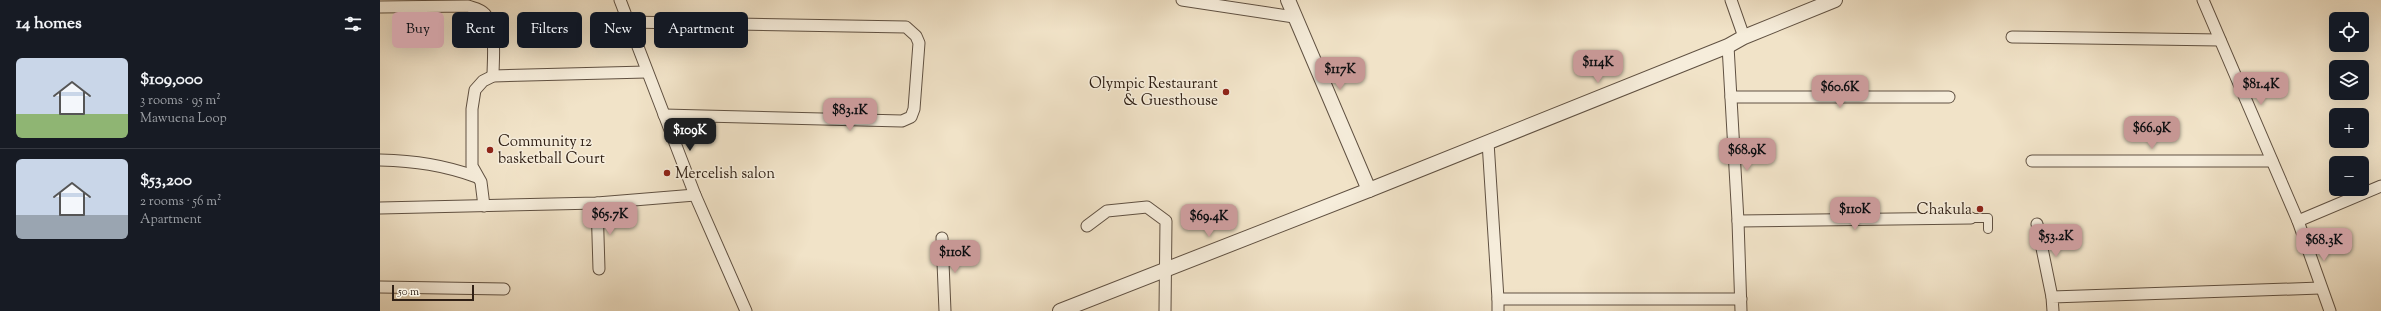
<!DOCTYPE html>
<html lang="en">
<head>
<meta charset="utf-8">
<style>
  :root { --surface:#171b24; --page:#242831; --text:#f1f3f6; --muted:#9ea1a6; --line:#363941; --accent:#c59692 }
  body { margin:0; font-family:"Sorts Mill Goudy",serif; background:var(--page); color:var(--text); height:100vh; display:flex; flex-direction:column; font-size:15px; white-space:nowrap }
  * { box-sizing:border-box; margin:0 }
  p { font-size:13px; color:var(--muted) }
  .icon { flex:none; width:22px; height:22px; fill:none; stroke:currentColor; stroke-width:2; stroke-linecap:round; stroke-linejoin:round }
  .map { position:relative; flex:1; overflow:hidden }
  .details { display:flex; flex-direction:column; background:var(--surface); width:380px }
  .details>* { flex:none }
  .top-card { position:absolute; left:12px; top:12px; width:380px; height:36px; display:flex; gap:8px }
  .buttons { position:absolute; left:1949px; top:12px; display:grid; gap:8px }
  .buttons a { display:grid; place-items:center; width:40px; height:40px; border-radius:6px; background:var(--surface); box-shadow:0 4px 16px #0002; font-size:20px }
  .scale { position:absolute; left:12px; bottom:10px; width:82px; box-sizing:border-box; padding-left:4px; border:2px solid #302015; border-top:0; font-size:11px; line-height:14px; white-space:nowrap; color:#302015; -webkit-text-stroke:3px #f6eddb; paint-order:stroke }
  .price { position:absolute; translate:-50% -34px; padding:0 9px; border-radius:8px; background:var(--accent); color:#111; font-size:13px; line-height:26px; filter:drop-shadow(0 1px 2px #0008) }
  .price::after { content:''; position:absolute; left:50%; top:24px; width:12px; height:9px; margin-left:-6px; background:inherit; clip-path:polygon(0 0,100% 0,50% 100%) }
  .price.active { background:#222; color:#fff }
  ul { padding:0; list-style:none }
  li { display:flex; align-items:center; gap:12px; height:100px; padding:0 16px }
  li+li { border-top:1px solid var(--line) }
  li span { display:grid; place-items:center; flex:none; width:112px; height:80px; border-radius:6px; color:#555 }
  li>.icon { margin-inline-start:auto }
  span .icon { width:48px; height:48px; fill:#fffc; stroke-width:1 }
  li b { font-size:17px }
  h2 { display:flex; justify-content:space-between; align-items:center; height:48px; padding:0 16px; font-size:17px }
  .tag { padding:0 14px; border-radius:6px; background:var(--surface); box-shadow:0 4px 16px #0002; font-size:14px; line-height:36px }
  .tag.active { background:var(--accent); color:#111 }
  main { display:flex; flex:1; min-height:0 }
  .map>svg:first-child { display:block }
</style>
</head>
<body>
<main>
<section class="details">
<h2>14 homes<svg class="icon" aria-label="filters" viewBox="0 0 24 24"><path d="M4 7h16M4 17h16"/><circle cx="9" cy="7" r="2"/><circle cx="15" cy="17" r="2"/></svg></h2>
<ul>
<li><span style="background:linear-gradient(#c9d6e8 70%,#8fb573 0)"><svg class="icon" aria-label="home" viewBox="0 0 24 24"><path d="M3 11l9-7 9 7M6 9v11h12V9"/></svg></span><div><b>$109,000</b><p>3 rooms · 95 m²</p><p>Mawuena Loop</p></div></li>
<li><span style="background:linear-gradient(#c9d6e8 70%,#9aa5b1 0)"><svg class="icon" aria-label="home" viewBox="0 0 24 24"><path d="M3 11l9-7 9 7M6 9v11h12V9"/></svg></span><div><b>$53,200</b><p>2 rooms · 56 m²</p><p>Apartment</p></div></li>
</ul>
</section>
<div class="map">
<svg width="2001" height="311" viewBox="0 0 2001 311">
  <rect width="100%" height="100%" fill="#f1e3c8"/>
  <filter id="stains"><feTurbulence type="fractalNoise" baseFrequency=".005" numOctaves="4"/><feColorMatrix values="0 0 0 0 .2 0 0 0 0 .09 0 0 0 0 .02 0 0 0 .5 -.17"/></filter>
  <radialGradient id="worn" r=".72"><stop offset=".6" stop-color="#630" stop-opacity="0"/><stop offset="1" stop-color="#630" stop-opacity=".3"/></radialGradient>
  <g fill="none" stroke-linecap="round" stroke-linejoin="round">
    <defs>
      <polyline id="pedestrian" points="1591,218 1608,218 1608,229"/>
      <g id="minor">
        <polyline points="240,0 315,195 366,311"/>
        <polyline points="802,0 914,17"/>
        <polyline points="1351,0 1364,37"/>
        <polyline points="1823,0 1918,221 1950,311"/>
        <path d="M0,7L88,6C94,8 101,9 105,14C117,28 113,59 113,76"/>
        <polyline points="248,22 526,27 536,36 539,43 534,109 531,117 522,121 284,115"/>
        <polyline points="1632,37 1840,40"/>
        <polyline points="1348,46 1358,221 1361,311"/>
        <polyline points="1351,97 1569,97"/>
        <polyline points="1108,142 1118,299 1361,299"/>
        <path d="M0,160C36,161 63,165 97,177"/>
        <polyline points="1652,161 1892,161"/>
        <polyline points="217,203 219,269"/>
        <polyline points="104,206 101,182 92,166 92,109 95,90 103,81 113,76 266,72"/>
        <polyline points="0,208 217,203 315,195"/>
        <polyline points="1358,221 1591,218"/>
        <polyline points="1918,221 2001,186"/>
        <polyline points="1657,224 1672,297"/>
        <polyline points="707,226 727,211 767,207 786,221 785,311"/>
        <polyline points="562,238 565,311"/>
        <polyline points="0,287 124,289"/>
        <polyline points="1118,299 1118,311"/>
        <polyline points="1673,311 1672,297 1940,288"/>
      </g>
      <g id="tertiary">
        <polyline points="908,0 989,190"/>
        <polyline points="680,311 989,190 1348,46 1364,37 1455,0"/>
      </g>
    </defs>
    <!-- pedestrian casing -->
    <use href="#pedestrian" stroke="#605142" stroke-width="10"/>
    <!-- minor casing -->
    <use href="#minor" stroke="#605142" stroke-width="13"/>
    <!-- tertiary casing -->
    <use href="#tertiary" stroke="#605142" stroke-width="16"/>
    <!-- pedestrian -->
    <use href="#pedestrian" stroke="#f6eddb" stroke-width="8"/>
    <!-- minor -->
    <use href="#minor" stroke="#f6eddb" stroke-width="11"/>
    <!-- tertiary -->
    <use href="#tertiary" stroke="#f6eddb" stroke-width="14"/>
  </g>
  <!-- markers -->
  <g fill="#8f2418" stroke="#f6eddb" stroke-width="1.5">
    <circle cx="846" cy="92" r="4"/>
    <circle cx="110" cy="150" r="4"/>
    <circle cx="287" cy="173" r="4"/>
    <circle cx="1600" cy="209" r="4"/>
  </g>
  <g text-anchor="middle" stroke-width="3" stroke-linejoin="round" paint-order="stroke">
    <!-- poi labels -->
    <g font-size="15" fill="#302015" stroke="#f6eddb" text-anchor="end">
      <text x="838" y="88">Olympic Restaurant<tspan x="838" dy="17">&amp; Guesthouse</tspan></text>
      <text x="118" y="146" text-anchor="start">Community 12<tspan x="118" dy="17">basketball Court</tspan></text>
      <text x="295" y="178" text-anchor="start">Mercelish salon</text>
      <text x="1592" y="214">Chakula</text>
    </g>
  </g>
  <rect width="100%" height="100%" filter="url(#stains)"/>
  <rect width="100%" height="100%" fill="url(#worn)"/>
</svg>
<div class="buttons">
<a><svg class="icon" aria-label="locate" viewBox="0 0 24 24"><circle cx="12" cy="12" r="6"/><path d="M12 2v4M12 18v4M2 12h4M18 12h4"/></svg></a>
<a><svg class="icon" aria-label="layers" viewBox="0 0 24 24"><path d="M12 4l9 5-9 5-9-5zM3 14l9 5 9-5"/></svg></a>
<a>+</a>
<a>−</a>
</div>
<div class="scale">50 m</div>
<b class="price" style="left:1218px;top:84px">$114K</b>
<b class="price" style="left:960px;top:91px">$117K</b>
<b class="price" style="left:1881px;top:106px">$81.4K</b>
<b class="price" style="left:1460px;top:109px">$60.6K</b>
<b class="price" style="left:470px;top:132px">$83.1K</b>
<b class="price" style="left:1772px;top:150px">$66.9K</b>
<b class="price active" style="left:310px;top:152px">$109K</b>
<b class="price" style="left:1367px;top:172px">$68.9K</b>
<b class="price" style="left:1475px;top:231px">$110K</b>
<b class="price" style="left:230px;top:236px">$65.7K</b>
<b class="price" style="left:829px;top:238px">$69.4K</b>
<b class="price" style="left:1676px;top:258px">$53.2K</b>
<b class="price" style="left:1944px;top:262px">$68.3K</b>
<b class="price" style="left:575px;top:274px">$110K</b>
<div class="top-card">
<a class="tag active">Buy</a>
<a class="tag">Rent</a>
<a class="tag">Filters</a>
<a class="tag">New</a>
<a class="tag">Apartment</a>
</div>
</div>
</main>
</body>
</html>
